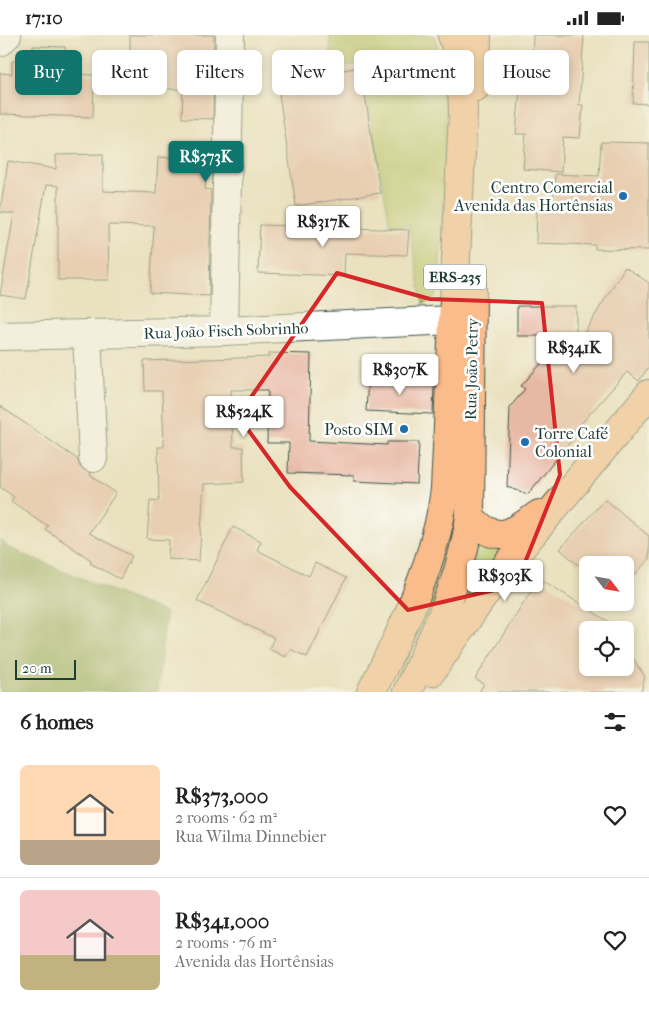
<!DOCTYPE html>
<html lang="en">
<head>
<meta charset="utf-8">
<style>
  :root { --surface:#fff; --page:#f6f6f6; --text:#222; --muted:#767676; --line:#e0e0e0; --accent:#0f766e }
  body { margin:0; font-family:"IM FELL French Canon",serif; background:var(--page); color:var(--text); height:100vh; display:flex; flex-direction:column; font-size:19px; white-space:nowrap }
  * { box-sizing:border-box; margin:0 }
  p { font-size:16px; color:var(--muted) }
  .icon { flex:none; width:28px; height:28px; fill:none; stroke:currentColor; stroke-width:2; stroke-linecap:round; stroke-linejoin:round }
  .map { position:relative; height:657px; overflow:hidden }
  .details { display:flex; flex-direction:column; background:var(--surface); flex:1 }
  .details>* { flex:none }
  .banner { position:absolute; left:15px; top:15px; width:620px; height:45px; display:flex; gap:10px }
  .needle { width:32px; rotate:121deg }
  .tools { position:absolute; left:579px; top:521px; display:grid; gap:10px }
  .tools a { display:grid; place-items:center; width:55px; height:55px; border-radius:8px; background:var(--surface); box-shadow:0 2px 8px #0003; font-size:25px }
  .scale { position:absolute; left:15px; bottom:12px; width:61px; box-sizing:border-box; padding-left:5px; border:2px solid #1f3d34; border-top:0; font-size:14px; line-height:18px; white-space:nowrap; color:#1f3d34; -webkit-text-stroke:4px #fff; paint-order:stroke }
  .price { position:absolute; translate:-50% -42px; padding:0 11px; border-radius:5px; background:#fff; color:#222; font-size:16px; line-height:32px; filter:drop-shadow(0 1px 2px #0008) }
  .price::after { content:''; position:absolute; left:50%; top:30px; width:15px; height:11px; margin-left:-8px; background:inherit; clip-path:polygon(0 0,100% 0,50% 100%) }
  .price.on { background:var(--accent); color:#fff }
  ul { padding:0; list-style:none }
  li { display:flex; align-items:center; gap:15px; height:125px; padding:0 20px }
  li+li { border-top:1px solid var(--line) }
  li span { display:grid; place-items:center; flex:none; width:140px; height:100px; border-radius:8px; color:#555 }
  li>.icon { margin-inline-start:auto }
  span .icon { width:60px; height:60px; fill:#fffc; stroke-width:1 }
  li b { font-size:21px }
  h2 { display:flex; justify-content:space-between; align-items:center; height:60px; padding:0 20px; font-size:21px }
  .chip { padding:0 18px; border-radius:8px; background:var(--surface); box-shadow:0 2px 8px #0003; font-size:18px; line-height:45px }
  .chip.on { background:var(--accent); color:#fff }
  .status { display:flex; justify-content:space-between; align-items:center; height:35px; padding:0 25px; background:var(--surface); direction:ltr }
  .status svg { height:14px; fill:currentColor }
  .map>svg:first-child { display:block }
</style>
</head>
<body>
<div class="status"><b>17:10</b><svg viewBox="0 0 49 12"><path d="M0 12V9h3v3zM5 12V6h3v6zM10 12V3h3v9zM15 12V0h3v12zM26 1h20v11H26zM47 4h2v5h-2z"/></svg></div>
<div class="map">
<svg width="649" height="657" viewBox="0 0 649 657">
  <rect width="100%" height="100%" fill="#fff"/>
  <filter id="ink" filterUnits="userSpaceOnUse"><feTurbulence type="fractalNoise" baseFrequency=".02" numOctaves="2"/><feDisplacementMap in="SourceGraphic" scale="10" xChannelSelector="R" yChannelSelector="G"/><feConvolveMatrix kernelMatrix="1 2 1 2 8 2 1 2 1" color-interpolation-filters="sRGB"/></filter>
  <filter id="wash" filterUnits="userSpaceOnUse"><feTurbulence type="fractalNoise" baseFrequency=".0096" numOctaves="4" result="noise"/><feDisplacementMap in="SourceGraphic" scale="20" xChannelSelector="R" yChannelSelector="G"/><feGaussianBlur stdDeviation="1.12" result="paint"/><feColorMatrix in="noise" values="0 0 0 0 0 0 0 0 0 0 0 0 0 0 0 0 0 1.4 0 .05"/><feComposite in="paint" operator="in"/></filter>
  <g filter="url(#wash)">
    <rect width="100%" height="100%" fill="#eae1bf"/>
    <!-- green -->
    <g fill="#b6c466" stroke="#6a804d">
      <polygon points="330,0 433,0 435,4 445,35 447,68 439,254 434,264 423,269 409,191 390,190 361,29 331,33"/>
      <path d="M451,493H457L450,529L395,657H389C416,605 440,551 451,493Z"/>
      <polygon points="481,503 510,507 451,590"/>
    </g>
    <!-- forest -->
    <polygon fill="#90aa5b" stroke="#587448" points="0,504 9,513 166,578 157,657 0,657"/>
    <g id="blocks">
      <!-- building -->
      <g fill="#e7b8a3">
        <polygon points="130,0 214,0 213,84 182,83 183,54 162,54 130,33"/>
        <polygon points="533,0 584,0 579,70 583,70 580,103 563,102 561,137 523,134 526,99 516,99 519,65 523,28 532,29"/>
        <polygon points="635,7 649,7 649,69 633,68"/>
        <polygon points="33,11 65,12 64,39 94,40 93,82 0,79 0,38 12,39 12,26 33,26"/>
        <polygon points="361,32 380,158 296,171 277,46"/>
        <polygon points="601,107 649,108 649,215 595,214 595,210 536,208 537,175 553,176 555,139 599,141"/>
        <polygon points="103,119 103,156 156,158 158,122 207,125 205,154 211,155 209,261 150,258 154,191 108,190 109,245 58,245 58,151 46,150 26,264 0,260 14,179 0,177 8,126 56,134 56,120"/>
        <polygon points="260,190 409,195 407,220 345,218 344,241 258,238"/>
        <polygon points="625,232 649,248 649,331 639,346 627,337 571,400 574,402 528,459 507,452 510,372 525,354 521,351 566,301 517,301 517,271 576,271 576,311"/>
        <polygon points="269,318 311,319 309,406 387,410 387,407 419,407 417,449 354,446 354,440 288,438 289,408 267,408 268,355 231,355 233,412 243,412 244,447 204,449 199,526 168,524 169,505 147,504 150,465 159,466 158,412 164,412 162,356 145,356 144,326 269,322"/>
        <polygon points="368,343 434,346 433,379 366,376"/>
        <polygon points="0,371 77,424 80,432 91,438 90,440 116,458 89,498 132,521 120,544 90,528 91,525 45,494 48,491 11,466 14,462 0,452"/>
        <polygon points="605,464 649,501 649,524 625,551 625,530 593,530 585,522 578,530 560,514"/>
        <polygon points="233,492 261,506 257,515 309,541 315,528 346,543 307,622 290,614 285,622 269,614 274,603 197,566"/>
        <polygon points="539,543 622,595 588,595 588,632 625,632 625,611 645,642 641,657 479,657 484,649 475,644"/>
      </g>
    </g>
  </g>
  <g filter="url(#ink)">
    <use href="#blocks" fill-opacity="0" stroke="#3d5649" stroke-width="1"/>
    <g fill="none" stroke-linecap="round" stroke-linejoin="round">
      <defs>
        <g id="minor">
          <polyline points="0,7 7,0"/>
          <polyline points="224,296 230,0"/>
          <polyline points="87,299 93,423"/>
          <polyline points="0,301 224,296 453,285"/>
        </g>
        <g id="major">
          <polyline points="476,52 477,0"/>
          <path d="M470,481C495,511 512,499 539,479"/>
          <polyline points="431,637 496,543 649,359"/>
          <path d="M371,657C404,592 436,526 445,454L463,77C462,51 461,25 452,0"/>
          <path d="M407,657C434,601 462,543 470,481L472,253"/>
        </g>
      </defs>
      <!-- minor casing -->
      <use href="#minor" stroke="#3d5649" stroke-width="30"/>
      <!-- major casing -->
      <use href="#major" stroke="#3d5649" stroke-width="30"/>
      <!-- minor -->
      <use href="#minor" stroke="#fff" stroke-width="28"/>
      <!-- major -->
      <use href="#major" stroke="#fabc8b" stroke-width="28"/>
    </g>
  </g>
  <!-- marked area -->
  <path d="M0 0H649V657H0ZM337,238L430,264L542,268L560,440L516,550L408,575L290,452L238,381Z" fill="#eae1bf" fill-opacity=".55" fill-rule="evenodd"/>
  <path fill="none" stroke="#d62828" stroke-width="4" stroke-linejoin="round" d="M337,238L430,264L542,268L560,440L516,550L408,575L290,452L238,381Z"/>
  <!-- markers -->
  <g fill="#1f6fb2" stroke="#fff" stroke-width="2">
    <circle cx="623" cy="161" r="5"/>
    <circle cx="404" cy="394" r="5"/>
    <circle cx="525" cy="407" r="5"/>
  </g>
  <g text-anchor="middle" stroke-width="5" stroke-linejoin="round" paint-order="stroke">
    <!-- shield labels -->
    <rect fill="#fff" stroke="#627771" stroke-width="1" x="424" y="229.5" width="62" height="25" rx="4"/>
    <g font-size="15" font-weight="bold" fill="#1f3d34">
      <text x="455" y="247">ERS-235</text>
    </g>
    <!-- poi labels -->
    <g font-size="16" fill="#1f3d34" stroke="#fff" text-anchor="end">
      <text x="613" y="158">Centro Comercial<tspan x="613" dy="18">Avenida das Hortênsias</tspan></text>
      <text x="394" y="400">Posto SIM</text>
      <text x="535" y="404" text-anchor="start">Torre Café<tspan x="535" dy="18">Colonial</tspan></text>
    </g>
    <!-- street labels -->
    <g font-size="16" fill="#1f3d34" stroke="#fff">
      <text transform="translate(226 295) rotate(-2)" y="6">Rua João Fisch Sobrinho</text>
      <text transform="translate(471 334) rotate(-89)" y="6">Rua João Petry</text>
    </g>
  </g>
</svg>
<div class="tools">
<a><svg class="needle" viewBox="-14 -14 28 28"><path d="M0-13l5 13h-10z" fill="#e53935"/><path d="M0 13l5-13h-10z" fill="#767676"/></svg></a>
<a><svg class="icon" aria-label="locate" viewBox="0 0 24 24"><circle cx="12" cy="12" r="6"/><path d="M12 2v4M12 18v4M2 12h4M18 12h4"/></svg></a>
</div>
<div class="scale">20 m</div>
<b class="price on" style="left:206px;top:148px">R$373K</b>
<b class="price" style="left:323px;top:213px">R$317K</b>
<b class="price" style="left:574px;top:339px">R$341K</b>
<b class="price" style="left:400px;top:361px">R$307K</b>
<b class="price" style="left:244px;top:403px">R$524K</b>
<b class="price" style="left:505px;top:567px">R$303K</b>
<div class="banner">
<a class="chip on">Buy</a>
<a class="chip">Rent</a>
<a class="chip">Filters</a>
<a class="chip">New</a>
<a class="chip">Apartment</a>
<a class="chip">House</a>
</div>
</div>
<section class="details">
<h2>6 homes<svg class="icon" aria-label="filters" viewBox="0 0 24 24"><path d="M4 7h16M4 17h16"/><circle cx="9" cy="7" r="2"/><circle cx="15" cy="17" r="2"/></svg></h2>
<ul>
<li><span style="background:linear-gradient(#ffd9b3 75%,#b9a48a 0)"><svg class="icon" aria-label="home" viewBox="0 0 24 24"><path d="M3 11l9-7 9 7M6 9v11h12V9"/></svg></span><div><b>R$373,000</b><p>2 rooms · 62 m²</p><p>Rua Wilma Dinnebier</p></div><svg class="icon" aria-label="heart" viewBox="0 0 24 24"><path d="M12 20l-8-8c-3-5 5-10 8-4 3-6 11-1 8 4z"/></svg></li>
<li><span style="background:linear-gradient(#f6c9c9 65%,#c2b280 0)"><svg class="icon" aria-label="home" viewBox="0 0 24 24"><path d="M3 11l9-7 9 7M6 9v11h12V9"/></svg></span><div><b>R$341,000</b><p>2 rooms · 76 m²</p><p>Avenida das Hortênsias</p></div><svg class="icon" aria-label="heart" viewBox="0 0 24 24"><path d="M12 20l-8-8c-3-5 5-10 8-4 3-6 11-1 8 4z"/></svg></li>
</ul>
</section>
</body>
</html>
